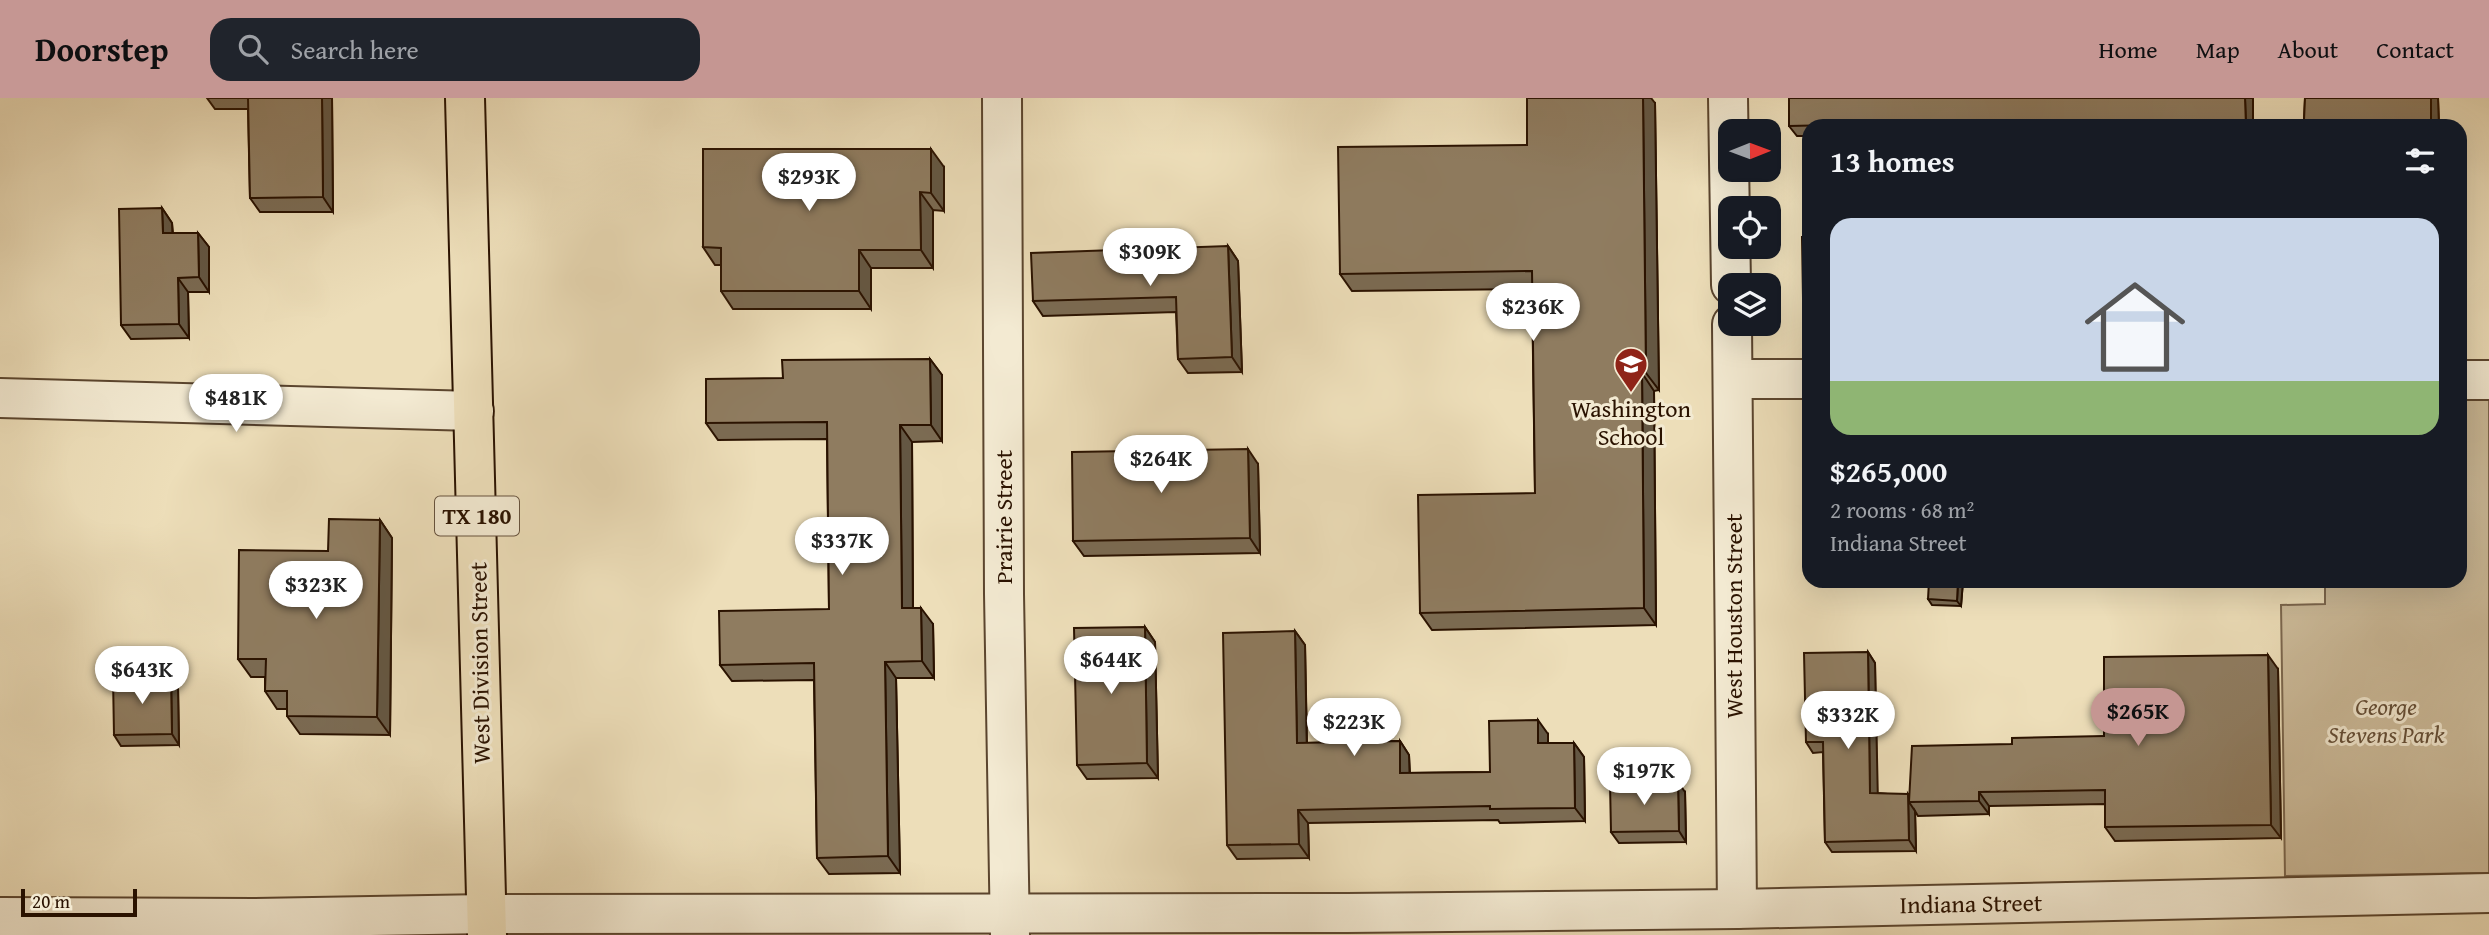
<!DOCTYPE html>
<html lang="en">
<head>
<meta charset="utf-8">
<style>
  :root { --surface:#171b24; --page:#20242c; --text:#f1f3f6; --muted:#9ea1a6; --accent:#c59692 }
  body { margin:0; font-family:"Gentium Book Plus",serif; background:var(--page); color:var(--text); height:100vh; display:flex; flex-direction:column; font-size:26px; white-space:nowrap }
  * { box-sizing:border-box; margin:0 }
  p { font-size:23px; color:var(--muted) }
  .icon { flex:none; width:38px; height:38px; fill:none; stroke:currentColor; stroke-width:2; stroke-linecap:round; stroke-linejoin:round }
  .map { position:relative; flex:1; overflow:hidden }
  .details { position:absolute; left:1802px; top:21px; width:665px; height:469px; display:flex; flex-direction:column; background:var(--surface); border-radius:21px; box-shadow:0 7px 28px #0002 }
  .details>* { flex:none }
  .needle { width:46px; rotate:89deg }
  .fabs { position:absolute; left:1718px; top:21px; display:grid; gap:14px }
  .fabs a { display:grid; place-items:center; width:63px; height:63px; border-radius:14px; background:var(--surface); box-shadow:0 7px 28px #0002; font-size:35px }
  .scale { position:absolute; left:21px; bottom:18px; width:116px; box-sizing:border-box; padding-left:7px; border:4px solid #2a1200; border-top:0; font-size:19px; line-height:24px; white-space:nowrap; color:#2a1200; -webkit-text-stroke:5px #f3ead2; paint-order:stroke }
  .price { position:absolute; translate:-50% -60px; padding:0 16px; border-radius:24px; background:#fff; color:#222; font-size:23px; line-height:46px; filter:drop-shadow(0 2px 4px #0008) }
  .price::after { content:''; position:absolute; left:50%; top:42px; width:21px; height:16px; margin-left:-10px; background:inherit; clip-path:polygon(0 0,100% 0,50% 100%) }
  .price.on { background:var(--accent); color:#111 }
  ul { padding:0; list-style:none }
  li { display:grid; align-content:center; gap:14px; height:371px; padding:0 28px }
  li span { display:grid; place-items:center; height:217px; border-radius:21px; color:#555 }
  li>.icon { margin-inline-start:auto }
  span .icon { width:126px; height:126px; fill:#fffc; stroke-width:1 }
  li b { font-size:30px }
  h2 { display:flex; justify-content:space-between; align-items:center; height:84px; padding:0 28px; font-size:30px }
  header { display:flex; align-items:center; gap:42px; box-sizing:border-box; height:98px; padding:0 35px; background:var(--accent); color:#111 }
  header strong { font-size:33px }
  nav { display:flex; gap:38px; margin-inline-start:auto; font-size:24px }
  .search { width:490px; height:63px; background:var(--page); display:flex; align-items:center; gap:18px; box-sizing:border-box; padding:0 24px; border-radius:21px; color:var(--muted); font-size:26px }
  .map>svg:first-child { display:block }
</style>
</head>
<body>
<header>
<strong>Doorstep</strong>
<div class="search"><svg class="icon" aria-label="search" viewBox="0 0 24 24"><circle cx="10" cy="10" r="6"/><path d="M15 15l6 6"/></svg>Search here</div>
<nav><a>Home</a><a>Map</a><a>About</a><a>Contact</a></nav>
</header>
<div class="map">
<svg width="2489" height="837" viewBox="0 0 2489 837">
  <rect width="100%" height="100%" fill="#eddeb9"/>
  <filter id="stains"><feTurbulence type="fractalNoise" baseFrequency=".00286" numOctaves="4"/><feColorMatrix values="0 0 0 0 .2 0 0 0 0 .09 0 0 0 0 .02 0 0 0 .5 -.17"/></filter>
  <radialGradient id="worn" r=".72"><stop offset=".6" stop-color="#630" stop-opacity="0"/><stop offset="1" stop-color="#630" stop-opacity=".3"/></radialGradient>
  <!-- green -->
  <polygon fill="#ccbb9a" stroke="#7b664d" stroke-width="2" points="2489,296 2489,775 2285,778 2281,507 2325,506 2325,483 2460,483 2461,297"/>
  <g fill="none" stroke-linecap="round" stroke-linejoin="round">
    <defs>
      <g id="street">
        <polyline points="1002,0 1004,496 1010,837"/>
        <polyline points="1728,0 1731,187"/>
        <polyline points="1732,226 1737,811"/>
        <polyline points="1733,281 1810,281"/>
        <polyline points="2460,282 2489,282"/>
        <polyline points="0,300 474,313"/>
        <polyline points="0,819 255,820 486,816 1347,815 1737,811 2489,795"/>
      </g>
      <polyline id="primary" points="465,0 487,837"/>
    </defs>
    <!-- street casing -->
    <use href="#street" stroke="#5b452e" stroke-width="42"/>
    <!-- primary casing -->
    <use href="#primary" stroke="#2a1200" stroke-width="42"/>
    <!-- street -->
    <use href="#street" stroke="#f3ead2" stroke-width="38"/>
    <!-- primary -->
    <use href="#primary" stroke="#eddeb9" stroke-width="38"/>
  </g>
  <!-- wall -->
  <g fill="#7b6b53" stroke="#2a1200" stroke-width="2">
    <polygon points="207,0 332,0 333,114 260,114 250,100 248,11 215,11"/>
    <polygon points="1789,0 2253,0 2253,28 1810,28 1810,38 1797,38 1789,28"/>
    <polygon points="2305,0 2438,0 2439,28 2308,28 2304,22"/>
    <polygon points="1655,5 1659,292 1654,293 1656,527 1432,532 1420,515 1535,395 1532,191 1352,193 1340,176 1527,47"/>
    <polygon points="944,69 944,113 933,112 933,170 871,170 871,211 733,211 721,193 721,167 715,167 703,149"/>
    <polygon points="162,110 172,125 173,135 198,135 209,149 209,194 188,194 189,240 131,241 121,227"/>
    <polygon points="1810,139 1810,210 1803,200"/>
    <polygon points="1228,148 1238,163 1242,274 1188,275 1178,261 1176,214 1043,218 1033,203"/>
    <polygon points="930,261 942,277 942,343 912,344 913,510 933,526 934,580 896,580 900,775 829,776 817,760 814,582 732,583 720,567 829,511 827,341 718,342 706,325 783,280"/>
    <polygon points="1258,366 1260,455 1084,458 1073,443"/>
    <polygon points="380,422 392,440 390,637 300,636 287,618 287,611 277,611 265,593 265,579 251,579 238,561 328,453"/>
    <polygon points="1826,483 1874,483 1874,485 1828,486"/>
    <polygon points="1963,483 1961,508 1932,507 1928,501"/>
    <polygon points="1145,529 1155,544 1158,680 1087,681 1077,667"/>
    <polygon points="1295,533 1305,547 1307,645 1400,643 1409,657 1410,675 1490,674 1548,636 1548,645 1574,645 1584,659 1585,723 1500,725 1498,722 1308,725 1309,760 1237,761 1227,747"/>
    <polygon points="1868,554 1875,565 1877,695 1909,698 2012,646 2104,638 2278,571 2281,740 2115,743 2105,729 2105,706 1989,708 1989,716 1918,718 1915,713 1916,753 1832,754 1825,744 1823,654 1813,655 1806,644"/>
    <polygon points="178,589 179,647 121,648 114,637"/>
    <polygon points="1685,694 1686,744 1619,745 1611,734"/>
  </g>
  <!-- shaded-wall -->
  <g fill="#645743" stroke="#2a1200" stroke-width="2">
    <polygon points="322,0 332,0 333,114 323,99"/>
    <polygon points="1643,0 1651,0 1655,5 1659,292 1646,275"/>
    <polygon points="2245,0 2253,0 2253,28 2246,28"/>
    <polygon points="2431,0 2438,0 2439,28 2435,28 2431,23"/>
    <polygon points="931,51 944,69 944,113 931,95"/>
    <polygon points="920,94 933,112 933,170 921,152"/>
    <polygon points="162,110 172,125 173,150 163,135"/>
    <polygon points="198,135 209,149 209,194 199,179"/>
    <polygon points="1228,148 1238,163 1242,274 1232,259"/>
    <polygon points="859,152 871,170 871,211 859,193"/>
    <polygon points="178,180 188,194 189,240 179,226"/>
    <polygon points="930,261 942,277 942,343 931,327"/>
    <polygon points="1642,275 1654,293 1656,527 1644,510"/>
    <polygon points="900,327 912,344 913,527 902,510"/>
    <polygon points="1248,351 1258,366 1260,455 1250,440"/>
    <polygon points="380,422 392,440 390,637 377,619"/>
    <polygon points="1958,483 1963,483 1961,508 1957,503"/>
    <polygon points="921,510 933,526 934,580 922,563"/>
    <polygon points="1145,529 1155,544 1158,680 1147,665"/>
    <polygon points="1295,533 1305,547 1307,659 1297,645"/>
    <polygon points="1868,554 1875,565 1878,706 1870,695"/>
    <polygon points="2268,557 2278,571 2281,740 2271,727"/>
    <polygon points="885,564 896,580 900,775 888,758"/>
    <polygon points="171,578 178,589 179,647 172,636"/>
    <polygon points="1538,622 1548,636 1548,659 1538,645"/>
    <polygon points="1400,643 1409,657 1410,689 1400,675"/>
    <polygon points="1574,645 1584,659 1585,723 1575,710"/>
    <polygon points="1678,684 1685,694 1686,744 1679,733"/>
    <polygon points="1979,694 1989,708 1989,716 1979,703"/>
    <polygon points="1908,696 1913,704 1909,704 1915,713 1916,753 1909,742"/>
    <polygon points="1298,712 1308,725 1309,760 1299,746"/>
  </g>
  <!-- building -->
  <g fill="#8f7c60" stroke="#2a1200" stroke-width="2">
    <polygon points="248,0 322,0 323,99 250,100"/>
    <polygon points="1527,0 1643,0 1646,275 1642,275 1644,510 1420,515 1418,397 1535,395 1532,173 1340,176 1338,49 1527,47"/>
    <polygon points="1789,0 2245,0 2246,28 1926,28 1926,25 1789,28"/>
    <polygon points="2305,0 2431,0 2431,23 2344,24 2304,22"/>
    <polygon points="703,51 931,51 931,95 920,94 921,152 859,152 859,193 721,193 721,150 703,149"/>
    <polygon points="162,110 163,135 198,135 199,179 178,180 179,226 121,227 119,111"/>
    <polygon points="1802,139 1810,139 1810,200 1803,200"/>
    <polygon points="1228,148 1232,259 1178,261 1176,199 1033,203 1031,155"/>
    <polygon points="930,261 931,327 900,327 902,510 921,510 922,563 885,564 888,758 817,760 814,565 720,567 719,513 829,511 827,324 706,325 706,281 783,280 782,262"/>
    <polygon points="1248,351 1250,440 1073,443 1072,354"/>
    <polygon points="329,421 380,422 377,619 287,618 287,593 265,593 266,561 238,561 239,452 328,453"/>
    <polygon points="1929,483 1958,483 1957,503 1928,501"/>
    <polygon points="1145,529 1147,665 1077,667 1074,530"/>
    <polygon points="1295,533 1297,645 1400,643 1400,675 1490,674 1489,623 1538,622 1538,645 1574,645 1575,710 1490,711 1490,708 1298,712 1299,746 1227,747 1223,535"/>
    <polygon points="1868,554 1870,695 1908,696 1909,742 1825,744 1823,644 1806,644 1804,555"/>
    <polygon points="2268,557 2271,727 2105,729 2105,692 1979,694 1979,703 1909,704 1912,648 2012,646 2012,640 2104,638 2104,559"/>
    <polygon points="171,578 172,636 114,637 113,579"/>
    <polygon points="1678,684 1679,733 1611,734 1610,685"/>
  </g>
  <!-- icons -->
  <defs>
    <symbol id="school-pin" viewBox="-11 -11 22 30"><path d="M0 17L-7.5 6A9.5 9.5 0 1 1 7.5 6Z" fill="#8f2418" stroke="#f3ead2"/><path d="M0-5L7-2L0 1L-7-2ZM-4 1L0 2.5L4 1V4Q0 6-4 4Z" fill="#fff"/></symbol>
  </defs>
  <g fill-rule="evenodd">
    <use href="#school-pin" x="1612" y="247" width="38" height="52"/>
  </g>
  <g text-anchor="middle" stroke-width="6" stroke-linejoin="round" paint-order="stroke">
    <!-- shield labels -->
    <rect fill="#f3ead2" stroke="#66533f" stroke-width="2" x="435" y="398.5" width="84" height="39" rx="5"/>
    <g font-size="23" font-weight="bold" fill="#2a1200">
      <text x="477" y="426">TX 180</text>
    </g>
    <!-- poi labels -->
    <g font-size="24" fill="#2a1200" stroke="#f3ead2">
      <text x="1631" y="319">Washington<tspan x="1631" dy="28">School</tspan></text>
    </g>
    <!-- street labels -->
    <g font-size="24" fill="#2a1200" stroke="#f3ead2">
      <text transform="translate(1004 419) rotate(-90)" y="8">Prairie Street</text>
      <text transform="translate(1734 518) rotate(-90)" y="8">West Houston Street</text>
      <text transform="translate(480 565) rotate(-91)" y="8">West Division Street</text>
      <text transform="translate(1971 806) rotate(-1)" y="8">Indiana Street</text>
    </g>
    <!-- park labels -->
    <g font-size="24" font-style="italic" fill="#634d36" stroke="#f3ead2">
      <text x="2386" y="617">George<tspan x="2386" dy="28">Stevens Park</tspan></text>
    </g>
  </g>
  <rect width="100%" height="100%" filter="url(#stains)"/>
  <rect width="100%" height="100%" fill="url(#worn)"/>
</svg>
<div class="fabs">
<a><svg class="needle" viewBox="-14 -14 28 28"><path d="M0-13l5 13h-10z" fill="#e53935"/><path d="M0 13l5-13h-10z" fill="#9ea1a6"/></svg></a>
<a><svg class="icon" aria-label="locate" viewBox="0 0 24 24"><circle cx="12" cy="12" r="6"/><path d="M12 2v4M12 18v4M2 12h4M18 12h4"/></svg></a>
<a><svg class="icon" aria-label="layers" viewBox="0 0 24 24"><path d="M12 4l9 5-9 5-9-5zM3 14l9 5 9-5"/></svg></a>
</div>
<div class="scale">20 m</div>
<b class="price" style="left:809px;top:115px">$293K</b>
<b class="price" style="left:1150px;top:190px">$309K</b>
<b class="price" style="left:1533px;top:245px">$236K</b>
<b class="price" style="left:236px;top:336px">$481K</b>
<b class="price" style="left:1161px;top:397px">$264K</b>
<b class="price" style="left:842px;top:479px">$337K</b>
<b class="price" style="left:316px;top:523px">$323K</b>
<b class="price" style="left:1111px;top:598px">$644K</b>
<b class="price" style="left:142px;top:608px">$643K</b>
<b class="price on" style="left:2138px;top:650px">$265K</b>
<b class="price" style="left:1848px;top:653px">$332K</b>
<b class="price" style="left:1354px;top:660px">$223K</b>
<b class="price" style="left:1644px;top:709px">$197K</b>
<section class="details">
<h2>13 homes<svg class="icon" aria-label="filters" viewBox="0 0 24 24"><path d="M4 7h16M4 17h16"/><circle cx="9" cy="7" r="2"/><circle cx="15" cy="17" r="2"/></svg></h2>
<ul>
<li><span style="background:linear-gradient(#c9d6e8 75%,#8fb573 0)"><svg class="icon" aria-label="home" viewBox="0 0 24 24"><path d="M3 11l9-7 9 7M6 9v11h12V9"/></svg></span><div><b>$265,000</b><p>2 rooms · 68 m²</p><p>Indiana Street</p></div></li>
</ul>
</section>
</div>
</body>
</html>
